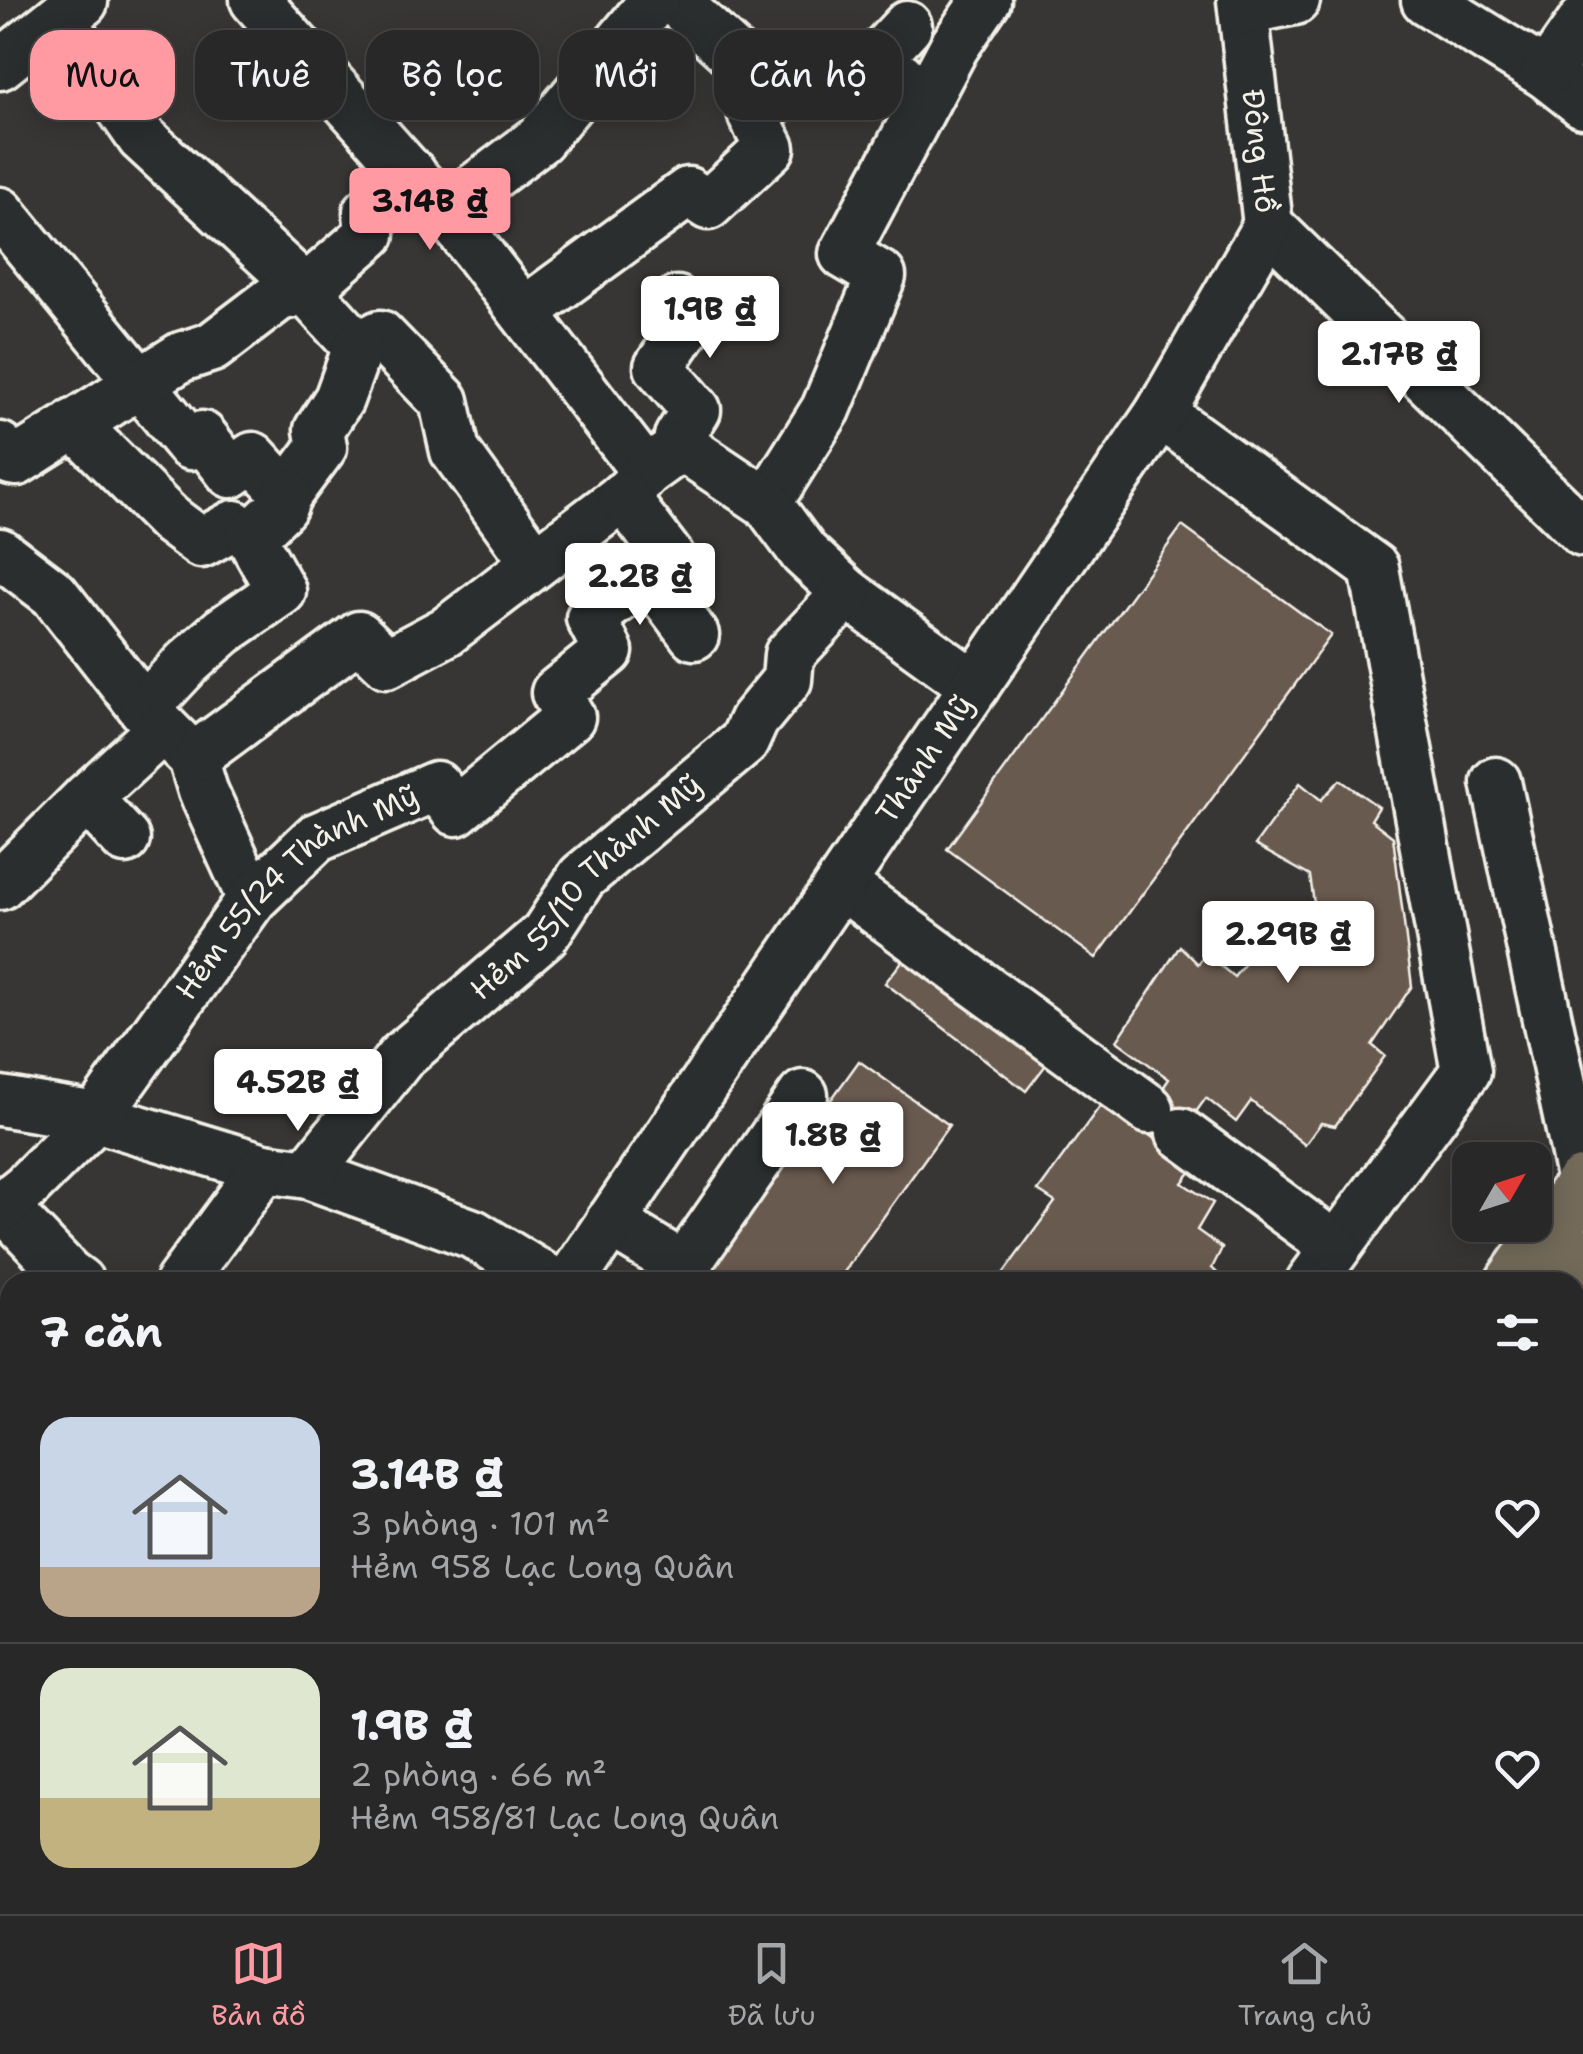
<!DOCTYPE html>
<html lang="vi">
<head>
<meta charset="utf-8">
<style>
  :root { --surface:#292828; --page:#313030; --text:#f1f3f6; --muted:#a5a6a8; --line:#454445; --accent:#ff9aa2 }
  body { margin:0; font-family:"Shantell Sans",sans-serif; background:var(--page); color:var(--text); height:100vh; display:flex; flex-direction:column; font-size:38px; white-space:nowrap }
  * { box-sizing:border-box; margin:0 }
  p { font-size:32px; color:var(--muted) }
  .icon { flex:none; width:55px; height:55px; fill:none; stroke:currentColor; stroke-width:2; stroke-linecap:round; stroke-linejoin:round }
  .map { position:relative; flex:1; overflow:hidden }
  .details { position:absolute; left:0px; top:1272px; width:1585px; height:642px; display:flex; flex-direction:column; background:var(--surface); border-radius:30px 30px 0 0; box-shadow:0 5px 25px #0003,0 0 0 2px var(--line) }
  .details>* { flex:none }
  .hud { position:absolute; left:30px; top:30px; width:1000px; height:90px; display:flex; gap:20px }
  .needle { width:65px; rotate:51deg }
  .tools { position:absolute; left:1452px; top:1142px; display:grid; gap:20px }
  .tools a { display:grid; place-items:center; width:100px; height:100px; border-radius:20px; background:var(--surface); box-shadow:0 5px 25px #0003,0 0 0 2px var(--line); font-size:50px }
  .price { position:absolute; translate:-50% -85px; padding:0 22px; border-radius:10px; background:#fff; color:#222; font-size:32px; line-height:65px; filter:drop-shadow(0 2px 5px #0008) }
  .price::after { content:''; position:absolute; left:50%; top:60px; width:30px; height:22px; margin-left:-15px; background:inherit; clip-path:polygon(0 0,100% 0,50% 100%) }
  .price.active { background:var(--accent); color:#111 }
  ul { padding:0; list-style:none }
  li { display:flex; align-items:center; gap:30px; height:250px; padding:0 40px }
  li+li { border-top:2px solid var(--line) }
  li span { display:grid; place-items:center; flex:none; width:280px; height:200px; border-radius:30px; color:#555 }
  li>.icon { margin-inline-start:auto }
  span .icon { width:120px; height:120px; fill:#fffc; stroke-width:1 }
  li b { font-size:42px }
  h2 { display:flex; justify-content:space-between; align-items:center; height:120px; padding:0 40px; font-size:42px }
  .pill { padding:0 35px; border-radius:30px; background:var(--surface); box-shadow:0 5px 25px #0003,0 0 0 2px var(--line); font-size:35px; line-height:90px }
  .pill.active { background:var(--accent); color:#111 }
  .menu { display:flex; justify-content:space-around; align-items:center; height:140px; border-top:2px solid var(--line); background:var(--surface); font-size:28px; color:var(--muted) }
  .menu a { display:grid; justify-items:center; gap:5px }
  .menu .active { color:var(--accent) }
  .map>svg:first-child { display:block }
</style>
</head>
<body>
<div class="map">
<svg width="1583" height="1914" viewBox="0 0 1583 1914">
  <rect width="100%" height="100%" fill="#373635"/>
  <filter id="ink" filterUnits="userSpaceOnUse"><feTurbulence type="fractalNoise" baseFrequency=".01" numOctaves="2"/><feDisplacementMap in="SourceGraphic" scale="20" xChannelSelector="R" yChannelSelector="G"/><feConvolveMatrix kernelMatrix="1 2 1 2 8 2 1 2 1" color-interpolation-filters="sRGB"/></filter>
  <g filter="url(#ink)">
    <!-- building -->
    <g fill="#695a50" stroke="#f4f1e8" stroke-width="2.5">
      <polygon points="1182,526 1331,635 1096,958 947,849"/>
      <polygon points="1340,780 1379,807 1371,820 1393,837 1412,986 1372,1045 1385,1056 1335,1126 1321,1123 1305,1145 1251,1101 1236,1122 1206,1098 1170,1148 1138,1125 1169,1079 1117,1041 1180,946 1198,964 1206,954 1234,977 1288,911 1315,910 1310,876 1255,845 1300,783 1321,800"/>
      <polygon points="911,950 1052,1057 1026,1091 885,983"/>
      <polygon points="859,1061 949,1125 837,1282 700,1282"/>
      <polygon points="1103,1102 1194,1167 1182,1183 1213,1203 1197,1230 1222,1248 1212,1268 1226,1282 997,1282 1055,1202 1038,1191"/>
    </g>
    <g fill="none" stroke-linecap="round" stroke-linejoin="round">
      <defs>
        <g id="minor">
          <polyline points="255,0 459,228 646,472"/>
          <polyline points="674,0 778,95"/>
          <path id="s1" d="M1242,0L1268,225L1583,532"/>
          <polyline points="1426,0 1546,74 1583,103"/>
          <polyline points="1244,10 1295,0"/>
          <polyline points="59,18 142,138 306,290 358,347 380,335 444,401 455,451 535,562"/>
          <polyline points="0,65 59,18 83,2"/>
          <polyline points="1546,74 1583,21"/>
          <polyline points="901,77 884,68 878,57 907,26"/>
          <polyline points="445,211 540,139 655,0"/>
          <polyline points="0,212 190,445 202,436 231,473 253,457 287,494 322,447 319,430 339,399 358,347"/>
          <polyline points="677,301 691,320 659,367 696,410 679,437 682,446"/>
          <polyline points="524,312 688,192 708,205 770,148 753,116 818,66 838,73 854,63 878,57"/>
          <polyline points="1160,413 1374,568 1466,1071 1311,1282"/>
          <polyline points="74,424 169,519 201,543 234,525 251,537"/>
          <polyline points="0,447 11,460 17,461 181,357 212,347 279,296 306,290 370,234 368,212 411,173"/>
          <polyline points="767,503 826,409 881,276 844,254 954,47 986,0"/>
          <polyline points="0,553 54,594 144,709 193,758 203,791 252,899"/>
          <polyline points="649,575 694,635"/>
          <polyline points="144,709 187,663 223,631 281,591 251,537 282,507 287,494"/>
          <polyline points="193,758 359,636 387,663 447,631 629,492 646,472 682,446 767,503 804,553 847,593 975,686"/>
          <polyline points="1496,782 1583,1186"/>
          <polyline points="87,798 125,839"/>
          <polyline points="841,884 1149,1109"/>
          <polyline points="0,885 87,798 163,728"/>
          <polyline points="0,1101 96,1117 264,1168 308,1174 473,1234 552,1282"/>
          <polyline points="1181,1133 1336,1247"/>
          <path id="s2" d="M308,1174L401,1057L545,934L582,877L744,742L754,720L787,680L789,655L847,593"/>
          <polyline points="3,1206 68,1274 79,1282"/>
          <path id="s3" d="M0,1208L25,1188L96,1117L252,899L316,838L436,786L456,811L570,717L556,693L608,651L591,618L671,559L623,496"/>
          <polyline points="610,1222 684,1267 803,1095"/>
          <polyline points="180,1282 264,1168"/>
          <path id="s4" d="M570,1282L1160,413L1268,225"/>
          <polyline points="1575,1358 1583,1363"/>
          <polyline points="0,1422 10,1432"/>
          <polyline points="0,1520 10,1508"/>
          <polyline points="0,1558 10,1559"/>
          <polyline points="0,1728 10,1729"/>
          <polyline points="1575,1728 1583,1734"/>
          <polyline points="1575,1861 1583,1849"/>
          <polyline points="0,1906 62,1914"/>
          <polyline points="495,1914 500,1905"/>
          <polyline points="744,1914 751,1905"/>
          <polyline points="1537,1914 1544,1905"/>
        </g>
        <g id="major">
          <polyline points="1514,1282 1583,1185"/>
          <polyline points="1564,1282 1583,1256"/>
          <polyline points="1069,1914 1075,1905"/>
          <polyline points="1120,1914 1127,1905"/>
        </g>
      </defs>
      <!-- minor casing -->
      <use href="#minor" stroke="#f4f1e8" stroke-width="55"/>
      <!-- major casing -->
      <use href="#major" stroke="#f4f1e8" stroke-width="62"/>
      <!-- minor -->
      <use href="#minor" stroke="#2a2d2e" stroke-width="48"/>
      <!-- major -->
      <use href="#major" stroke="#736b5a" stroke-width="55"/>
    </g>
  </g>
  <g text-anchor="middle" stroke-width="8" stroke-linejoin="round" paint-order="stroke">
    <!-- street labels -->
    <g font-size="30" fill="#f4f1e8" stroke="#2a2d2e">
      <text dy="10" stroke="none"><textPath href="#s1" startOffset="152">Đông Hồ</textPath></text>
      <text dy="10" stroke="none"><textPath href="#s4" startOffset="632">Thành Mỹ</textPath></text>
      <text dy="10" stroke="none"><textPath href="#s2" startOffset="402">Hẻm 55/10 Thành Mỹ</textPath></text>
      <text dy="10" stroke="none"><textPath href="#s3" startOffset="440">Hẻm 55/24 Thành Mỹ</textPath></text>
    </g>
  </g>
</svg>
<div class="tools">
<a><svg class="needle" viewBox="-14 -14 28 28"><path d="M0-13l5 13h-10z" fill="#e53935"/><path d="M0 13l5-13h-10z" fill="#a5a6a8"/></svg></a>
</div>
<b class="price active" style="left:430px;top:253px">3.14B ₫</b>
<b class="price" style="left:710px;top:361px">1.9B ₫</b>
<b class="price" style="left:1399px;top:406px">2.17B ₫</b>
<b class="price" style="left:640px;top:628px">2.2B ₫</b>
<b class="price" style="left:1288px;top:986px">2.29B ₫</b>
<b class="price" style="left:298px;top:1134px">4.52B ₫</b>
<b class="price" style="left:833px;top:1187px">1.8B ₫</b>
<div class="hud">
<a class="pill active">Mua</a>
<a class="pill">Thuê</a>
<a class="pill">Bộ lọc</a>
<a class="pill">Mới</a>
<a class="pill">Căn hộ</a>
</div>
<section class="details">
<h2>7 căn<svg class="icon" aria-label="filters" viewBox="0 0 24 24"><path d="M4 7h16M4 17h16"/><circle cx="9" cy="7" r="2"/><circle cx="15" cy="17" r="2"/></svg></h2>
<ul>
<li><span style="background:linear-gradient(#c9d6e8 75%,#b9a48a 0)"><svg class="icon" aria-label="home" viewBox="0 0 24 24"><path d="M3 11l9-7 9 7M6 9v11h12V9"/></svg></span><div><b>3.14B ₫</b><p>3 phòng · 101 m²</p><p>Hẻm 958 Lạc Long Quân</p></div><svg class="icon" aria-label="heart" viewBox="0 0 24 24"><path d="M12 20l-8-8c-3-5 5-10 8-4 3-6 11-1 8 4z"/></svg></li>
<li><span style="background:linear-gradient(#dfe7d0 65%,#c2b280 0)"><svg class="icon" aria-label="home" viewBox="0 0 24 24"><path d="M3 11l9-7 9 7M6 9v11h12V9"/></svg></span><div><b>1.9B ₫</b><p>2 phòng · 66 m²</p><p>Hẻm 958/81 Lạc Long Quân</p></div><svg class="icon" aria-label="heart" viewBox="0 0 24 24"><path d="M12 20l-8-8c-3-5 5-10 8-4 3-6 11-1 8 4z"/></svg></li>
</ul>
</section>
</div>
<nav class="menu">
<a class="active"><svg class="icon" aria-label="map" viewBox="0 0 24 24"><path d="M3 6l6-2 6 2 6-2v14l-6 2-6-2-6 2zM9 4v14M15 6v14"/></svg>Bản đồ</a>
<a><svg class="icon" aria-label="saved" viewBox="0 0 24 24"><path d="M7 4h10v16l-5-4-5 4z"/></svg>Đã lưu</a>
<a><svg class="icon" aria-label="home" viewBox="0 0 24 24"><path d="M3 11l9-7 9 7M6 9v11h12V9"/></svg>Trang chủ</a>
</nav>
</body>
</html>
